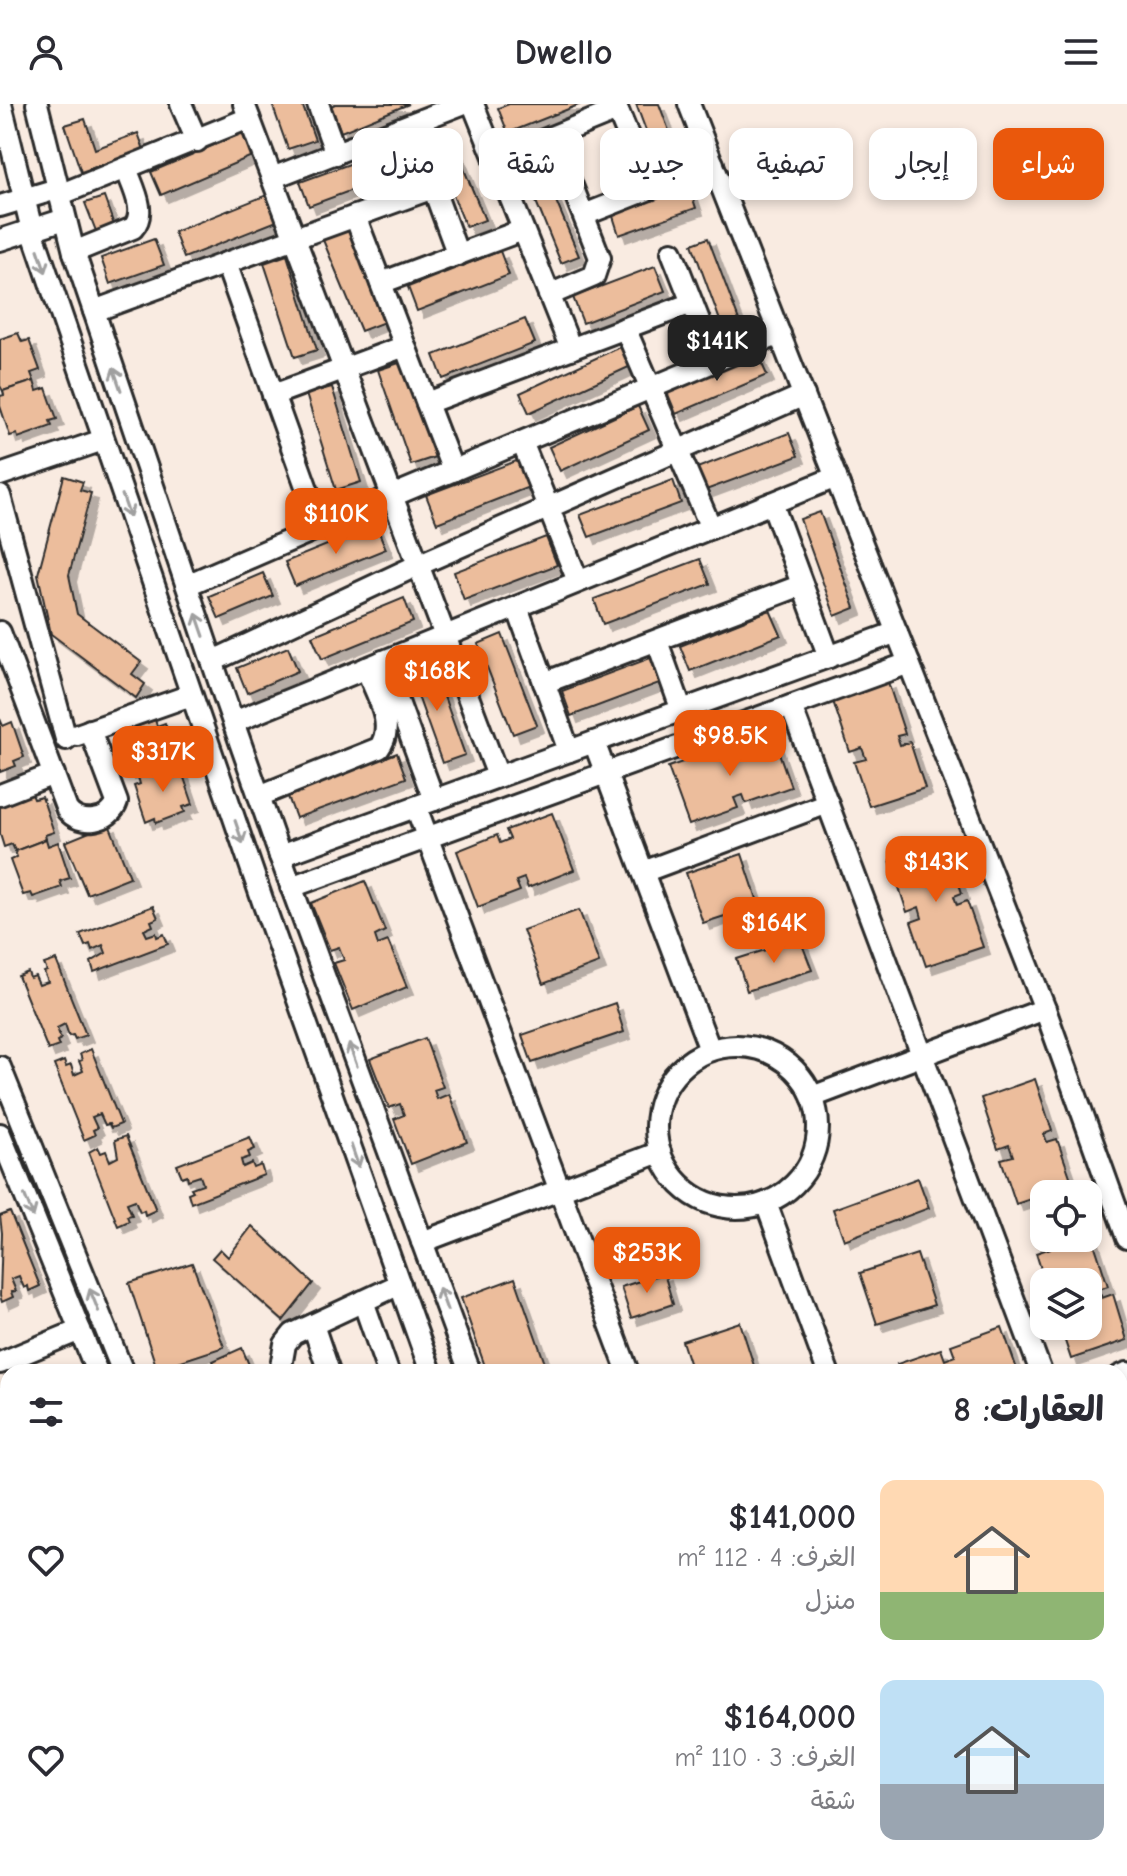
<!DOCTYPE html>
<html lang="ar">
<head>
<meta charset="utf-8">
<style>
  :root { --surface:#fff; --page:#f7f7f7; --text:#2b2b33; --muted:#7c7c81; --accent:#ea580c }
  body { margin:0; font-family:"Comic Neue","Playpen Sans Arabic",sans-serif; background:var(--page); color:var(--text); direction:rtl; height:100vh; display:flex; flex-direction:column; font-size:30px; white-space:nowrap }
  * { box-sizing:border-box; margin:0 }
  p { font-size:26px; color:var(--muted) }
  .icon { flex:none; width:44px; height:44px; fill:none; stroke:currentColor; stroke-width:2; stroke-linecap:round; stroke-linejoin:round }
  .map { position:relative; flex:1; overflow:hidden; direction:ltr }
  .drawer { position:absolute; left:0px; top:1260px; width:1128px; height:512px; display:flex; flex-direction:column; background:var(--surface); border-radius:24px 24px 0 0; box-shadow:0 4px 12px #0003; direction:rtl }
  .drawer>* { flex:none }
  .hud { position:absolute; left:24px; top:24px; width:1080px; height:72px; direction:rtl; display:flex; gap:16px }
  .fabs { position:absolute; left:1030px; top:1076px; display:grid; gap:16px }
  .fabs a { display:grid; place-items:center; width:72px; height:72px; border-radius:16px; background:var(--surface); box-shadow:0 4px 12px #0003; font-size:40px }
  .price { position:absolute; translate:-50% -68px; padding:0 18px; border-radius:16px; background:var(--accent); color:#fff; font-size:26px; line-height:52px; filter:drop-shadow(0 2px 4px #0008) }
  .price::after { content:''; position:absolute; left:50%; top:48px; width:24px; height:18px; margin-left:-12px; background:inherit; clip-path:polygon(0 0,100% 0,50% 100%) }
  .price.active { background:#222; color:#fff }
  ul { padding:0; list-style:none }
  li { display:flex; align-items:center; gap:24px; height:200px; padding:0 24px }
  li span { display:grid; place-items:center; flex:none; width:224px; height:160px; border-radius:16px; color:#555 }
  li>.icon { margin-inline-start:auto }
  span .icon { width:96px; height:96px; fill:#fffc; stroke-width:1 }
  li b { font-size:34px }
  h2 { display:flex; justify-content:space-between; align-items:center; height:96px; padding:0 24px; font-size:34px }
  .chip { padding:0 28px; border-radius:16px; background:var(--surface); box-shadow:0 4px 12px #0003; font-size:28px; line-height:72px }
  .chip.active { background:var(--accent); color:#fff }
  header { display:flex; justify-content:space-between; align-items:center; height:104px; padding:0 24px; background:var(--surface); font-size:36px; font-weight:700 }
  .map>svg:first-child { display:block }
</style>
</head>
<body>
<header><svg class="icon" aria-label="menu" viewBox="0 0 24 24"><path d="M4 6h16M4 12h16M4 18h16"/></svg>Dwello<svg class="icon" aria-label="person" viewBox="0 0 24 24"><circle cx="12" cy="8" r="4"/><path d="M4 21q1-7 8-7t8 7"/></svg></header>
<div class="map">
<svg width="1127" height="1772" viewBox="0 0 1127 1772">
  <defs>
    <filter id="shadow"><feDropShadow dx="7" dy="7" stdDeviation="0" flood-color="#0004"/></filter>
  </defs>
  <rect width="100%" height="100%" fill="#f9ebe1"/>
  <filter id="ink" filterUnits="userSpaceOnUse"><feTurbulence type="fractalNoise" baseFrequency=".0125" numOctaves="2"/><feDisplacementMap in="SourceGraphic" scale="16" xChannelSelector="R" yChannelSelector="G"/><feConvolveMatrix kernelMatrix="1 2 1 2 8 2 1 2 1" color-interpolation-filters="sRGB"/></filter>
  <g filter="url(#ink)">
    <!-- building -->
    <g fill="#ecbd9c" stroke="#2b2b2b" stroke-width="2" filter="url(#shadow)">
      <polygon points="272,0 302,0 315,36 288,45"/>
      <polygon points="335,0 409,0 341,28 331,2"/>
      <polygon points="509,0 581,0 508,29 498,4"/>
      <polygon points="636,0 659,0 674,40 654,48"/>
      <polygon points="85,15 95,45 138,29 144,46 81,68 65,21"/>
      <polygon points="447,24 485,116 466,123 429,31"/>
      <polygon points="242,29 252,52 161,91 151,68"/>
      <polygon points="396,43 404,67 309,102 300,78"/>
      <polygon points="541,61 579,152 561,159 524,68"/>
      <polygon points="688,80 696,104 619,131 611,106"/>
      <polygon points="267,91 277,117 184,154 174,128"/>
      <polygon points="104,93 114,121 96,127 85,99"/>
      <polygon points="349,125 387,217 361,227 323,136"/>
      <polygon points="708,134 743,227 726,233 692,140"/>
      <polygon points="154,135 164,161 110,180 101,154"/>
      <polygon points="500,147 509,171 417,207 408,183"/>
      <polygon points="287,151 317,246 295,253 264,159"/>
      <polygon points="655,162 665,187 583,219 573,193"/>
      <polygon points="525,215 535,239 443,275 434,251"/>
      <polygon points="18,229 22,238 29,236 40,266 31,269 34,277 3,287 0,282 0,235"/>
      <polygon points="622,242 631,262 529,309 520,289"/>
      <polygon points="757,249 767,271 676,310 667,288"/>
      <polygon points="402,258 435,353 411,361 378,266"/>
      <polygon points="34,277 37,287 46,284 57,315 50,317 52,322 18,334 17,330 10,332 0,302 0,292 4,291 3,287"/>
      <polygon points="332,283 361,378 336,386 306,290"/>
      <polygon points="638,302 649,326 560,367 549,343"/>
      <polygon points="789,329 798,352 706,386 697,364"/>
      <polygon points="519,356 529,383 437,419 426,391"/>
      <polygon points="64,372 83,378 80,386 91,389 69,471 77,510 141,558 132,570 145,580 136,594 51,530 38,470"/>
      <polygon points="673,376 681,399 589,433 580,411"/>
      <polygon points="820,408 855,504 835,512 800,415"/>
      <polygon points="376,421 386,445 295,482 285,458"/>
      <polygon points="546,433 557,461 464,496 454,468"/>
      <polygon points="700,455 710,480 603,520 594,495"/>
      <polygon points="263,469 273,492 219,515 209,492"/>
      <polygon points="404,494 413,518 322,555 312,532"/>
      <polygon points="770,506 781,531 690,567 680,542"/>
      <polygon points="502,530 537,621 513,630 478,540"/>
      <polygon points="288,543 298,567 247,589 237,564"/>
      <polygon points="653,553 662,578 571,612 562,587"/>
      <polygon points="432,559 465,651 442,659 409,567"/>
      <polygon points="888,578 905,630 897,632 900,641 910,638 925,684 869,702 854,658 866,655 862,644 850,648 833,597"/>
      <polygon points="0,615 3,622 12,618 24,653 14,657 16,662 0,668"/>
      <polygon points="155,616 157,622 165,619 177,654 168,658 169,662 138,673 135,667 128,669 118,641 124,638 121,628"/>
      <polygon points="771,626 791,683 746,699 743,691 734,694 738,704 689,721 668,663 714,647 717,656 728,653 724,643"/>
      <polygon points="397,649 406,674 296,714 287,690"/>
      <polygon points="169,662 171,668 181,665 193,700 183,703 185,708 156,719 155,714 146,718 134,682 140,680 138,673"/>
      <polygon points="32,690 34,695 42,693 54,728 45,731 46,735 15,747 12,740 4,743 0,730 0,701"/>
      <polygon points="552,709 574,766 528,784 524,774 516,777 520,787 478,803 457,747 497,731 500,739 510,735 506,726"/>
      <polygon points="109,720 130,773 87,790 65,738"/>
      <polygon points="46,735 48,742 58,738 70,774 60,777 62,783 33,793 31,789 23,791 10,756 17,753 15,747"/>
      <polygon points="945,738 962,789 954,792 957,801 967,797 983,843 926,862 911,818 922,814 919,803 907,808 890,756"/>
      <polygon points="742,750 759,801 703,819 686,769"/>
      <polygon points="365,777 385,827 375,832 378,841 388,837 407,883 353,906 334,859 344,856 339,843 330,846 311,799"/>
      <polygon points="153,802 158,814 151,817 153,822 144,826 147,832 156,829 157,833 164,830 168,840 94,868 91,858 106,849 103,841 92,846 90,840 85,842 80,830"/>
      <polygon points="579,806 599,859 543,880 523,826"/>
      <polygon points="800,835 812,866 747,887 737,855"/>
      <polygon points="56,856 86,931 75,935 73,931 69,932 65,920 57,924 61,935 57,937 59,942 48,946 18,872 28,868 30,874 35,872 39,881 48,878 44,868 47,867 44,860"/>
      <polygon points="615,899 624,928 532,959 522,931"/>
      <polygon points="425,934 443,983 434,986 437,995 449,990 467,1038 411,1060 394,1015 404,1011 400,1000 389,1004 370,955"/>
      <polygon points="91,945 121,1020 111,1024 109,1020 105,1021 100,1010 92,1013 97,1024 93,1026 95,1031 84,1036 54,961 64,957 66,963 71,961 74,971 83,967 79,957 82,956 80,950"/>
      <polygon points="1035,975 1052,1027 1044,1030 1047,1038 1057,1035 1073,1081 1016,1100 1001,1055 1013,1052 1009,1041 998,1045 981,994"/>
      <polygon points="126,1032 156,1106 145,1111 144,1106 140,1108 135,1096 127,1099 132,1111 127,1112 129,1117 118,1122 89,1048 98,1043 101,1049 106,1047 110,1057 118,1053 115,1036"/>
      <polygon points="250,1033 255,1045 248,1048 250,1053 241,1056 243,1063 252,1059 254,1064 261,1061 264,1071 191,1099 188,1089 193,1087 191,1084 203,1080 200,1072 188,1076 187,1071 182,1073 177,1061"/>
      <polygon points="918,1074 929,1104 844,1136 833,1105"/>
      <polygon points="10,1108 40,1182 29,1187 28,1182 24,1184 19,1172 11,1175 16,1187 11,1188 13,1193 2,1198 0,1192 2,1129 0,1112"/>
      <polygon points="252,1122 313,1179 283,1217 212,1154 220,1145 228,1153"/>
      <polygon points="1091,1130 1108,1182 1099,1185 1102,1194 1113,1190 1127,1236 1071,1255 1060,1222 1088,1222 1088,1178 1045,1178 1036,1149 1080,1134 1088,1134"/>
      <polygon points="917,1150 934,1201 877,1220 860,1169"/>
      <polygon points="192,1159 224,1243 157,1265 129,1179"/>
      <polygon points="664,1169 673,1200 631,1214 621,1183"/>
      <polygon points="515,1174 548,1268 487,1268 461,1194"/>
      <polygon points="740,1218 756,1268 692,1268 682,1237"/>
      <polygon points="1002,1223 1018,1268 900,1268 897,1260 941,1245 945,1256 955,1252 951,1241"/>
      <polygon points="242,1244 252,1268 218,1268 213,1257"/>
      <polygon points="6,1281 8,1295 4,1296 6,1301 0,1304 0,1284"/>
      <polygon points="8,1308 8,1324 0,1327 0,1311"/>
      <polygon points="13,1764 34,1764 37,1772 16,1772"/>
      <polygon points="453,1764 502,1764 505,1772 456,1772"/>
    </g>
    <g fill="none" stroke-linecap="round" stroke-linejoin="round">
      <defs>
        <g id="minor">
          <polyline points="1,0 32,126 264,801 431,1268"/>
          <polyline points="37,0 74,148 225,595 280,752 470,1268"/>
          <polyline points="181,0 197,37"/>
          <polyline points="244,0 498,672"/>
          <polyline points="318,0 336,50"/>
          <polyline points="473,0 571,245"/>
          <polyline points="615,0 650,85"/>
          <polyline points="689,0 1045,905 1127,1134"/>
          <polyline points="410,21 458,151"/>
          <polyline points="495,56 617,6"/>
          <polyline points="272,74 462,0"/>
          <polyline points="59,91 249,14"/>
          <polyline points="0,102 57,85"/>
          <polyline points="584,111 713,60"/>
          <polyline points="355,112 453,367"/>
          <polyline points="0,136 65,115"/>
          <path d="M74,148L133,124C148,108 132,82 126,64"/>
          <polyline points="672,148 715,257"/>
          <polyline points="226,159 321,424"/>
          <polyline points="381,179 523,126"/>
          <polyline points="549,191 594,172 600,154 553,33"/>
          <polyline points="94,207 433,84"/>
          <polyline points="625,224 711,424"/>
          <polyline points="273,291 405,242"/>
          <polyline points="427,299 692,199"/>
          <polyline points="522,338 578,477"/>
          <polyline points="0,371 103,336"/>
          <polyline points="0,392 66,635"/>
          <polyline points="772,399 829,553"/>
          <polyline points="187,481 392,392 780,230"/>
          <polyline points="517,503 569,647"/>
          <path d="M0,528L67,706C80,723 111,718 117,698L90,626"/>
          <polyline points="657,537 682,607"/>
          <polyline points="213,557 418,461 804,291"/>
          <polyline points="383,557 434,696"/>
          <polyline points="544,579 802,481"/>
          <polyline points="791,602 1041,1268"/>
          <polyline points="234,618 836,373"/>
          <polyline points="77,631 191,591"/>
          <polyline points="594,638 710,946"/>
          <polyline points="0,691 54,670"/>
          <path d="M259,692L379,644C397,621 375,588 366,564"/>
          <polyline points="416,703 628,1268"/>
          <polyline points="280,752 897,528"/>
          <polyline points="643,768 828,699"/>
          <polyline points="291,783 909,559"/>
          <circle cx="737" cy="1023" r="81"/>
          <polyline points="0,963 123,1268"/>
          <polyline points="812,993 1045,905"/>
          <polyline points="0,1030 97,1268"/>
          <polyline points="766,1099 828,1268"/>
          <polyline points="422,1138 660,1048"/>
          <polyline points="363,1197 388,1268"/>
          <polyline points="313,1221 329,1268"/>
          <polyline points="0,1259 80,1226"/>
          <polyline points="280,1268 285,1240 293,1230 400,1180"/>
          <polyline points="1120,1272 1127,1269"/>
          <polyline points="1120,1303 1127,1301"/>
          <polyline points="0,1365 8,1362"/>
          <polyline points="0,1451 8,1447"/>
          <polyline points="0,1564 8,1560"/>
          <polyline points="0,1596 8,1592"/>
          <polyline points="0,1613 8,1633"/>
          <polyline points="0,1657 8,1654"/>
          <polyline points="0,1755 8,1752"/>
          <polyline points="61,1764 64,1772"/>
          <polyline points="98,1764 102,1772"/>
        </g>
      </defs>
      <!-- minor casing -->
      <use href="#minor" stroke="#2b2b2b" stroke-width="26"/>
      <!-- minor -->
      <use href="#minor" stroke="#fff" stroke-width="20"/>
    </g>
    <!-- one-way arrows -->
    <defs><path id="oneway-shaft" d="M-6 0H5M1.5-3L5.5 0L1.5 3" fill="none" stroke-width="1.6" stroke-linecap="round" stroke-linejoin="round" transform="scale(2)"/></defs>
    <g stroke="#a0a0a0">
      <use href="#oneway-shaft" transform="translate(42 157) rotate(71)"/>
      <use href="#oneway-shaft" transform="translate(117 275) rotate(-109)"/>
      <use href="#oneway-shaft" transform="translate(126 402) rotate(71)"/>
      <use href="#oneway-shaft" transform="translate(200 521) rotate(-109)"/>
      <use href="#oneway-shaft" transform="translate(239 728) rotate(71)"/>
      <use href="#oneway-shaft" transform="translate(353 951) rotate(-110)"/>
      <use href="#oneway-shaft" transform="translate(355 1052) rotate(71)"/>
      <use href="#oneway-shaft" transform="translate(29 1102) rotate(68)"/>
      <use href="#oneway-shaft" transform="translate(443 1195) rotate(-110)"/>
      <use href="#oneway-shaft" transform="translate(94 1196) rotate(-112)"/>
    </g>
  </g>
</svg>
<div class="fabs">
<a><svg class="icon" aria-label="locate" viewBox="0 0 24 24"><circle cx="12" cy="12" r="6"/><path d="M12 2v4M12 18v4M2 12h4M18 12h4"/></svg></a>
<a><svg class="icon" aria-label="layers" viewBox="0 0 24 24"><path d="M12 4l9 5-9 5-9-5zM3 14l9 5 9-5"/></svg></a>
</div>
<b class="price active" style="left:717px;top:279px">$141K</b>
<b class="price" style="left:336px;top:452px">$110K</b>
<b class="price" style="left:437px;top:609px">$168K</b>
<b class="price" style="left:730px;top:674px">$98.5K</b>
<b class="price" style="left:163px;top:690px">$317K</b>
<b class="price" style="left:936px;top:800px">$143K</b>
<b class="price" style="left:774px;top:861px">$164K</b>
<b class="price" style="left:647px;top:1191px">$253K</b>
<div class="hud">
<a class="chip active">شراء</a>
<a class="chip">إيجار</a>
<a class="chip">تصفية</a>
<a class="chip">جديد</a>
<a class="chip">شقة</a>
<a class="chip">منزل</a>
</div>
<section class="drawer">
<h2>العقارات: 8<svg class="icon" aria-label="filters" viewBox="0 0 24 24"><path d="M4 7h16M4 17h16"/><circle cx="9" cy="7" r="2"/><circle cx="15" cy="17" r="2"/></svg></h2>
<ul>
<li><span style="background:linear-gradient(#ffd9b3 70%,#8fb573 0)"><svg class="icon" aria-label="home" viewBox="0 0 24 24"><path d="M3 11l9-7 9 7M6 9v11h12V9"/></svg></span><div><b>$141,000</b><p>الغرف: 4 · 112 m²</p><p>منزل</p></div><svg class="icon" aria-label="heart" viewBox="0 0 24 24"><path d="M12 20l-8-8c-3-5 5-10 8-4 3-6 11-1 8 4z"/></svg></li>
<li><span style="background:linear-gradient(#bfe0f5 65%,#9aa5b1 0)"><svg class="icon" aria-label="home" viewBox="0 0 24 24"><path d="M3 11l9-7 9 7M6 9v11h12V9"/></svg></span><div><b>$164,000</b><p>الغرف: 3 · 110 m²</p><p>شقة</p></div><svg class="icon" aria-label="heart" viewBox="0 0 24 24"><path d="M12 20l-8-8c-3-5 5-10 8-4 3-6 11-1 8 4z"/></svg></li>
</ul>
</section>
</div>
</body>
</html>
